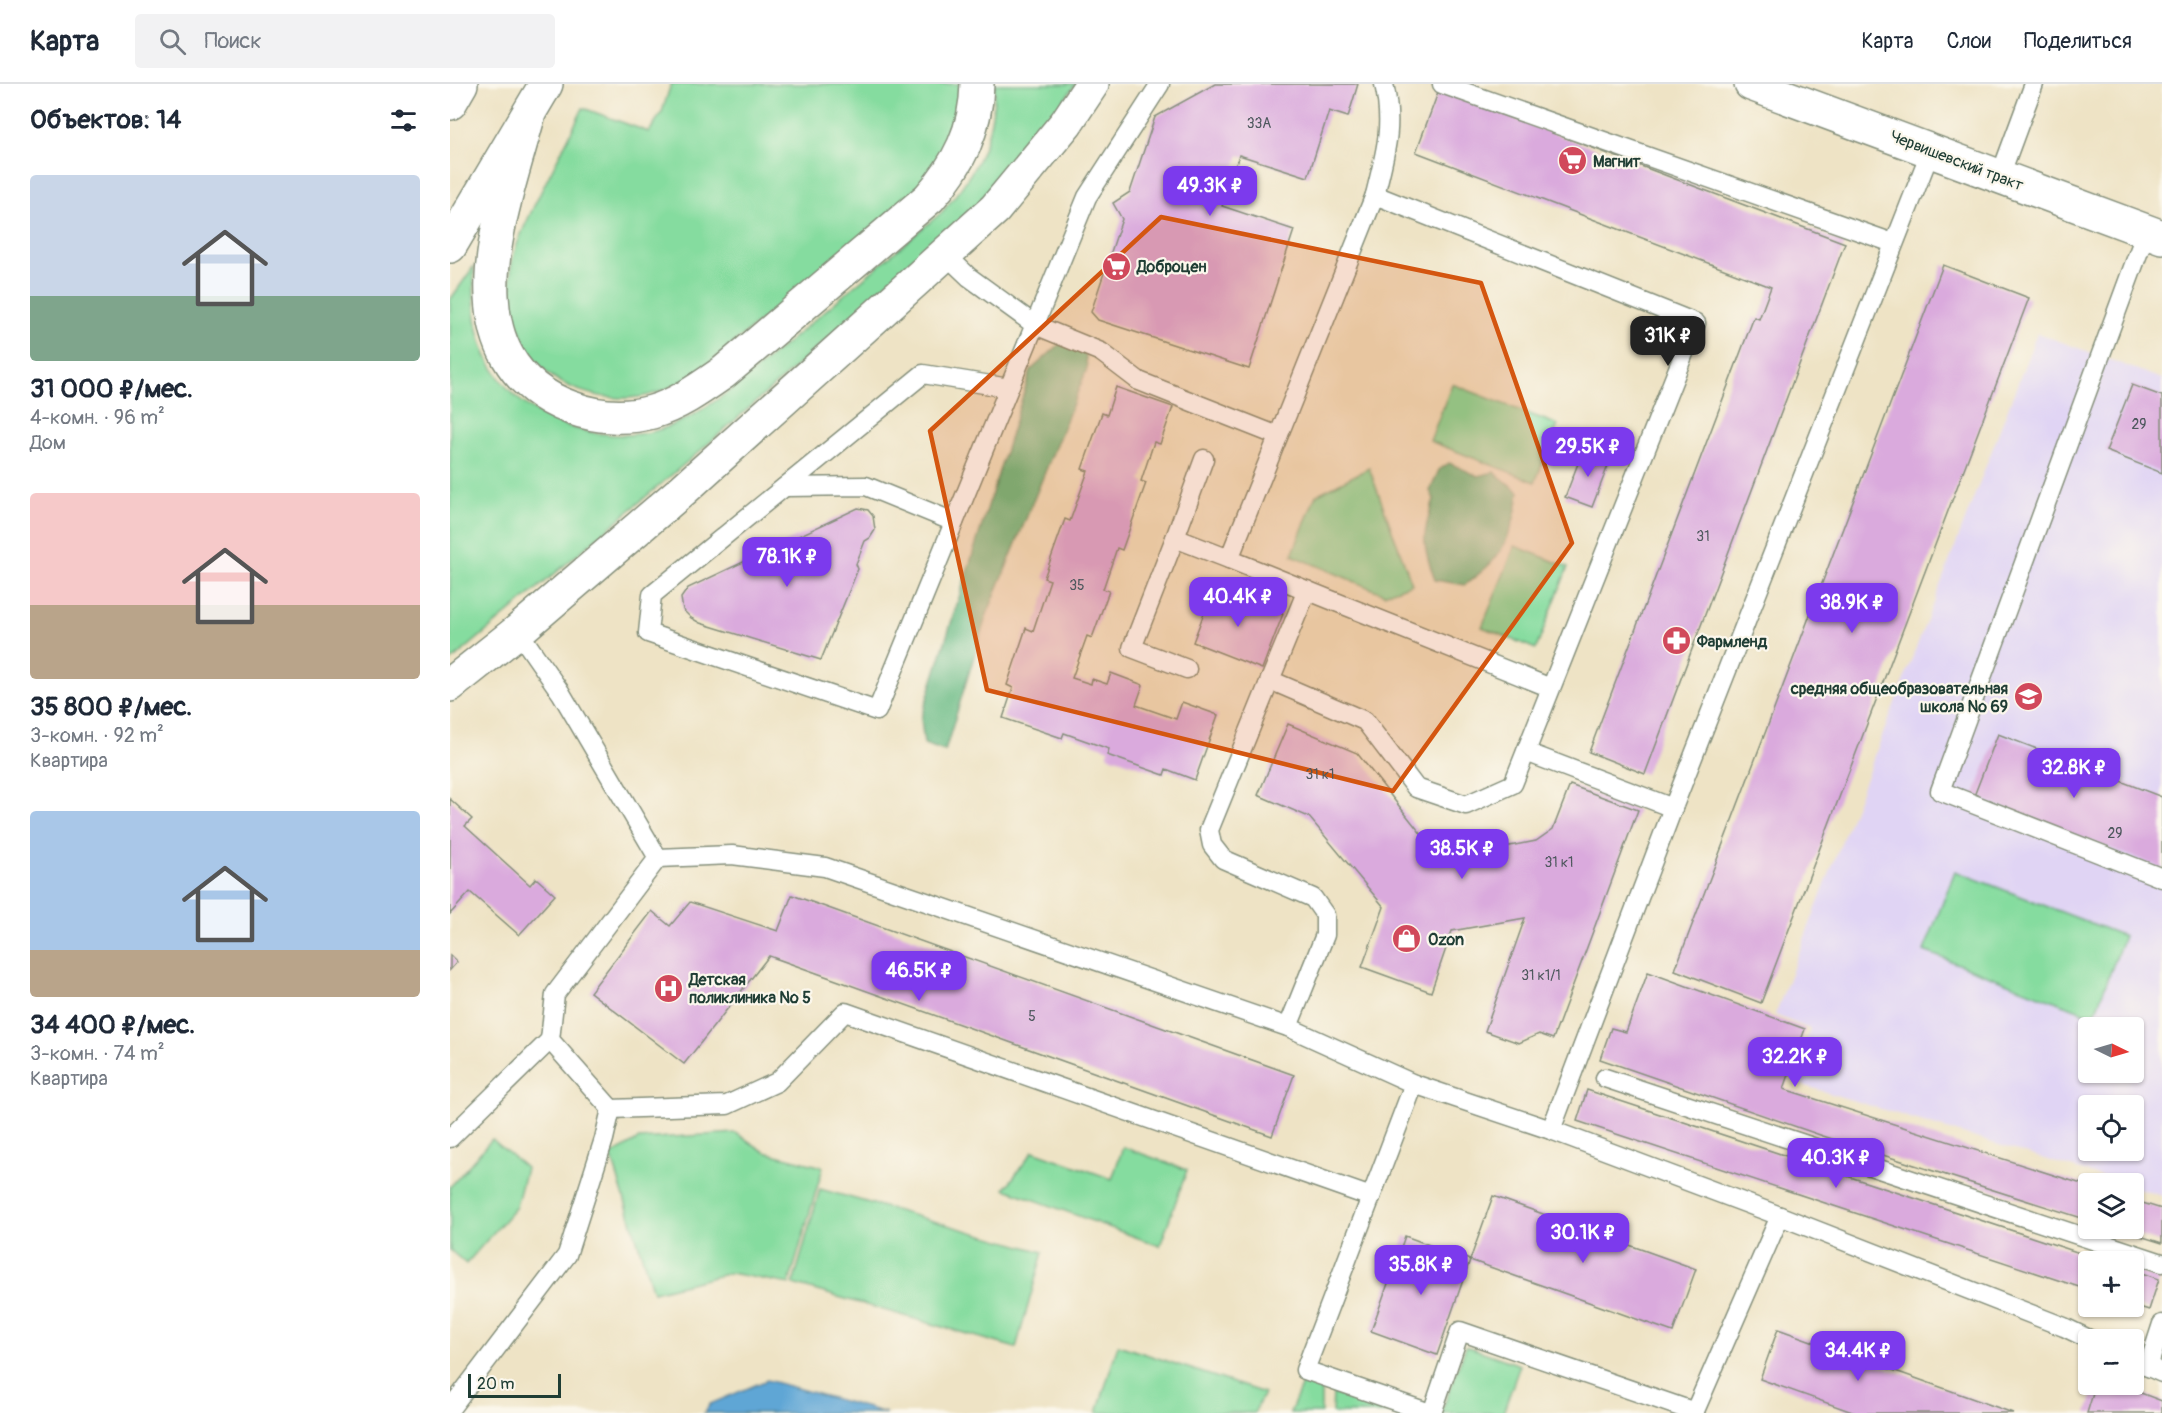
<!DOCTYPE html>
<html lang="ru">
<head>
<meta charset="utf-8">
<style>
  :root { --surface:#fff; --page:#f2f2f3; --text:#1f2937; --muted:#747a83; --line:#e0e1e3; --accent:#7c3aed }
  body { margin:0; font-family:Pangolin,sans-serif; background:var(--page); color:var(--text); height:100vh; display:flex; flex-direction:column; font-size:22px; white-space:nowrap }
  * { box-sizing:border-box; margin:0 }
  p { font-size:20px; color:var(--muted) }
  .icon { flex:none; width:33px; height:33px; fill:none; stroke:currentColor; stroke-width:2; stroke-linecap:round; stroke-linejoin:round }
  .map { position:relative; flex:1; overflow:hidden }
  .details { display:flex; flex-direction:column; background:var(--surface); width:450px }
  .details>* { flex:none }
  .needle { width:39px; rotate:95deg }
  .buttons { position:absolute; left:1628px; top:933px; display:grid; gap:12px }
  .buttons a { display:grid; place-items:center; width:66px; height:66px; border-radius:6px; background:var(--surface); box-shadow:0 2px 4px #0004; font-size:30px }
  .scale { position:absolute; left:18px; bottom:15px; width:93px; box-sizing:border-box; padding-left:6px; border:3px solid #1f3d34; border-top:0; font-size:16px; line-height:21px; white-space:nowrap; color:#1f3d34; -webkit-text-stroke:4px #fbf7ec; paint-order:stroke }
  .price { position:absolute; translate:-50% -51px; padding:0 14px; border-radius:12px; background:var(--accent); color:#fff; font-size:20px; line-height:39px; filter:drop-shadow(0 2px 3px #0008) }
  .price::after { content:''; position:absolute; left:50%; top:36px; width:18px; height:14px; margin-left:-9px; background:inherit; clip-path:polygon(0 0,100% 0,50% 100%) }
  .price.on { background:#222; color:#fff }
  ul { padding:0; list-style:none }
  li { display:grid; align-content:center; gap:12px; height:318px; padding:0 30px }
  li span { display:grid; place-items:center; height:186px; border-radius:6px; color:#555 }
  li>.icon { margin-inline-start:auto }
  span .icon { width:108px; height:108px; fill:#fffc; stroke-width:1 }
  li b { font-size:26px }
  h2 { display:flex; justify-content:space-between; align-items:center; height:72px; padding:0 30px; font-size:26px }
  header { display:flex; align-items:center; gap:36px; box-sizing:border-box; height:84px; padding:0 30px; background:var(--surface); border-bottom:2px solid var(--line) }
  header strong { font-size:28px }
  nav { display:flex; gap:33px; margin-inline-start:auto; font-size:21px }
  .search { width:420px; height:54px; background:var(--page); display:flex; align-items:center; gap:15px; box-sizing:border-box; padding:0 21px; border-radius:6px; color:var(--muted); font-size:22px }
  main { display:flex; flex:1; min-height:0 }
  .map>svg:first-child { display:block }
</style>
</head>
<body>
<header>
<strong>Карта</strong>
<div class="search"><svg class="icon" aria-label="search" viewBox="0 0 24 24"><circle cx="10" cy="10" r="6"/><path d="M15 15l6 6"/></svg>Поиск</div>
<nav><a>Карта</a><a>Слои</a><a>Поделиться</a></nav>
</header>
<main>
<section class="details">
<h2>Объектов: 14<svg class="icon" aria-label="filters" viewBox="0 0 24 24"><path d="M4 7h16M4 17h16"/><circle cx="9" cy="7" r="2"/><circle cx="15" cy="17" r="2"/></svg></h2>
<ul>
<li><span style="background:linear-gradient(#c9d6e8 65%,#7fa58c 0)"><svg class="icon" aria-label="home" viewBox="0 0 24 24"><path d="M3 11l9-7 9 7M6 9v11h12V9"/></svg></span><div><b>31 000 ₽/мес.</b><p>4-комн. · 96 m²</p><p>Дом</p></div></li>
<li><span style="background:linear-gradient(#f6c9c9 60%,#b9a48a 0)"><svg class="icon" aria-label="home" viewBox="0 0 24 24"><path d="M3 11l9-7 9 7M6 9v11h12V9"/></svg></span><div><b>35 800 ₽/мес.</b><p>3-комн. · 92 m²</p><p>Квартира</p></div></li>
<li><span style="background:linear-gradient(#a9c7e8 75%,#b9a48a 0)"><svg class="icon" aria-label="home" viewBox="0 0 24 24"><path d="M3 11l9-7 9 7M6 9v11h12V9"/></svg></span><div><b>34 400 ₽/мес.</b><p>3-комн. · 74 m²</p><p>Квартира</p></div></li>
</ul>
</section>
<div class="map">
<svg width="1712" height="1329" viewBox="0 0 1712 1329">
  <rect width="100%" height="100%" fill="#fbf7ec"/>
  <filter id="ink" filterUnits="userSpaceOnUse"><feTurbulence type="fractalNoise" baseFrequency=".0167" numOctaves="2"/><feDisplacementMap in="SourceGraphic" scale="12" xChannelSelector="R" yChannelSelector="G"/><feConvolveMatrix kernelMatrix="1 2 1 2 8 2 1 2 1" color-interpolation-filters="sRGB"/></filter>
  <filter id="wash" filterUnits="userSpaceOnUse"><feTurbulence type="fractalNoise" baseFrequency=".008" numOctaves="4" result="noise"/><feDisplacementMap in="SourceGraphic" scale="24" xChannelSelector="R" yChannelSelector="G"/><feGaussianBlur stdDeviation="1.35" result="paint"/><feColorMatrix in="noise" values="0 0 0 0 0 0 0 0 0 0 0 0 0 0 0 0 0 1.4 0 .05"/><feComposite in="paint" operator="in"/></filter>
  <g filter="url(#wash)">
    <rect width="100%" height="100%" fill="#eee3c5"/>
    <!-- built -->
    <path fill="#e0d4f4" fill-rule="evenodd" d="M1587,249L1712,295V1112L1683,1103V1100L1673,1099L1343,998L1360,945L1325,931ZM1638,944H1683V988H1638ZM1638,1022H1683V1066H1638Z"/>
    <!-- green -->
    <g fill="#85dc9f" stroke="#528c6a" stroke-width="1.5">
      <path d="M221,0H513L504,53L469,104L266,274C242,291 219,309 189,313C153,318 105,305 83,273C73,260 68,243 64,227C61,211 59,194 62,177C66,158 76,140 84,122C100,89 117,57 133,24L199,48L212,28Z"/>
      <path d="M545,0H626L558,90L516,131L475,164L383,250L250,367L0,578V216L24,182C23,215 24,251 41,281C72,337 145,361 205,347C235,339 260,321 285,303L492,128C528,86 543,56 545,0Z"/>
      <polygon points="1002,300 1108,341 1085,398 980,357"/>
      <polygon points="919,384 962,500 934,510 842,471 866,411"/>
      <polygon points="1065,462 1118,483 1086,565 1032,543"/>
      <polygon points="1505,787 1674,852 1644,932 1474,867"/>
      <polygon points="286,1049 315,1068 373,1083 339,1200 280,1189 203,1208 161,1071 189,1055"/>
      <polygon points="42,1055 76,1084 66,1123 16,1180 0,1166 0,1103"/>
      <polygon points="673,1063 737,1086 710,1162 555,1105 583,1067 662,1095"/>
      <polygon points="370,1105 593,1168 566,1264 343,1200"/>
      <polygon points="668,1261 814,1309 804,1329 647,1329"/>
      <polygon points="1016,1262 1070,1281 1053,1329 991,1329"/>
      <polygon points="853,1298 871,1304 871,1329 840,1329"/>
      <polygon points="883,1309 938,1329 882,1329"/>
    </g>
    <!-- forest -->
    <g fill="#6cbc86" stroke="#467c5d" stroke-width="1.5">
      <polygon points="611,259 635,265 637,285 536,533 495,667 474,660 471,634 581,286"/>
      <path d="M999,379L1028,392L1044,388L1069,408C1066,432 1059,461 1041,479C1033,487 1024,494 1015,501L985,496C971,458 972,453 984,415L980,407L989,386Z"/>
    </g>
    <!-- water -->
    <polygon fill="#5fa6d5" stroke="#3f7284" stroke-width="1.5" points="317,1296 436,1329 254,1329 260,1320"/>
    <g id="blocks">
      <!-- building -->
      <g fill="#daaadd">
        <polygon points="765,0 908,0 898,33 879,27 858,93 789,71 772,122 844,146 799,285 648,236 641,228 672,135 663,119 680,108 705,33"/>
        <polygon points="989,6 1395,159 1195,690 1139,668 1304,233 1309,235 1321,203 966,68"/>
        <polygon points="1493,181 1579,214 1311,919 1225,886"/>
        <polygon points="1682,301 1712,312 1712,389 1656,367"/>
        <polygon points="666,303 723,323 710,360 704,358 691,397 696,399 672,466 667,464 653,505 659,507 642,554 637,552 622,594 641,600 642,595 657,600 661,589 693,601 686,621 726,635 732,618 768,631 745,696 716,685 714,691 657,671 659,665 614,649 612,654 553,634 563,604 557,601 576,544 583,547 600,496 594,494 615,435 620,437 638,387 632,385 652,329 657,331"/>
        <polygon points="1134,364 1161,374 1142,423 1115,413"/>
        <polygon points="408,424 418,426 423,432 425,446 420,454 415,457 406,480 408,485 371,576 250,539 241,534 233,526 231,514 238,504"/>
        <polygon points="764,503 833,530 812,585 743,558"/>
        <polygon points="838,640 907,669 984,766 1003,773 1086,757 1103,745 1120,701 1188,726 1103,955 1089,950 1069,959 1035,947 1075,834 1002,847 981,908 912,883 934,823 859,733 808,711"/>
        <polygon points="1548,650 1712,713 1712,784 1524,712"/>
        <polygon points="0,715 22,735 15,742 80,801 86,794 105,811 69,851 20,808 0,830"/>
        <polygon points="342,811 844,991 822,1052 319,872 234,980 140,908 202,827 220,842 240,818 328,847"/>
        <polygon points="0,871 7,878 0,886"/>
        <polygon points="1198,888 1355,945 1334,1005 1638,1102 1638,1136 1373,1052 1150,975 1161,944 1176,948"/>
        <polygon points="1137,1006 1654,1177 1654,1178 1638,1178 1638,1206 1127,1037"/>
        <polygon points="1043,1112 1246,1185 1223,1248 1020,1176"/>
        <polygon points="1683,1116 1712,1125 1712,1159 1668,1145 1683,1144"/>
        <polygon points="955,1152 1020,1176 987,1271 921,1247"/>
        <polygon points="1683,1186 1709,1195 1699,1226 1683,1221"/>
        <polygon points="1328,1245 1563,1329 1405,1329 1310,1295"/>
        <polygon points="1646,1300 1667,1300 1712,1317 1712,1329 1637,1329"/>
      </g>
    </g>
  </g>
  <g filter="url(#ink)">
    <use href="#blocks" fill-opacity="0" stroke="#86907c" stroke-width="1.5"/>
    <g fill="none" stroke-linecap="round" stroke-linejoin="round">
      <defs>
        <g id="lane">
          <polyline points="992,0 1443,159"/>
          <polyline points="1550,92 1584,0"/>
          <path d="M925,111C935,69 944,44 934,0"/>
          <polyline points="1696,148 1490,707 1712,794"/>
          <polyline points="496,171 519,193 585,241 651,268 689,297 828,352"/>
          <polyline points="559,304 473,290 202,511 198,549 427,627 637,113 710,0"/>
          <polyline points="335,403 416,402 504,438"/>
          <polyline points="725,454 754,375"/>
          <polyline points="857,506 820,596 915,637 966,704 1016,721 1063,700 1246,239 925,111 779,475 881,516 1101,604"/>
          <polyline points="68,547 111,609 208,774 282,771 375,783 838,943 964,1000 1101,1046 1330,1132 1614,1243 1641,1256"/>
          <polyline points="737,585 682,564 725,454 779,475"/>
          <polyline points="820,596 759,746 762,761 773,775 863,814 875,831 875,851 838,943"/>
          <polyline points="1076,668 1223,724 1481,66"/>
          <polyline points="208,774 105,910 100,956 161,1025 277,1021 327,998 395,928 921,1113 964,1000"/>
          <polyline points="1155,994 1712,1179"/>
          <polyline points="1101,1046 1223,724"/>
          <polyline points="0,1054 100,956"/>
          <polyline points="921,1113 855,1286 980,1329"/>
          <polyline points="1683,1276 1712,1289"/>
          <polyline points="1698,1283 1712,1240"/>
          <polyline points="0,1325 117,1171 154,1055 161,1025"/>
          <polyline points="982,1329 1010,1247 1245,1328"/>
          <polyline points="1244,1329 1330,1132"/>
        </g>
        <g id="primary">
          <polyline points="1301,0 1712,153"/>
          <polyline points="0,601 68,547 234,405 545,125 616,39 642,0"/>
        </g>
        <g id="highway">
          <polyline points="0,19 11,0"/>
          <path d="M78,33C63,88 39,156 42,212C43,232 48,256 58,273C85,321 151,342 202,328C229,320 251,304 274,288L479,114C509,80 526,46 527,0"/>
          <polyline points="0,162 96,0"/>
        </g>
      </defs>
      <!-- lane casing -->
      <use href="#lane" stroke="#86907c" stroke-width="21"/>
      <!-- primary casing -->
      <use href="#primary" stroke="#86907c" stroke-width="36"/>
      <!-- highway casing -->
      <use href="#highway" stroke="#86907c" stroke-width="36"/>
      <!-- lane -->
      <use href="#lane" stroke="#fff" stroke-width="18"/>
      <!-- primary -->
      <use href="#primary" stroke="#fff" stroke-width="33"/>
      <!-- highway -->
      <use href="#highway" stroke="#fff" stroke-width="33"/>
    </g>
  </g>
  <!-- marked area -->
  <path fill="#d45610" fill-opacity="0.2" stroke="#d45610" stroke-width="4.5" stroke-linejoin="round" d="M711,133L1031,199L1122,459L943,707L537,606L480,347Z"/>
  <!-- icons -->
  <defs>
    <symbol id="supermarket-disc" viewBox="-11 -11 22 22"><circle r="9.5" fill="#d1495b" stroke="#fbf7ec"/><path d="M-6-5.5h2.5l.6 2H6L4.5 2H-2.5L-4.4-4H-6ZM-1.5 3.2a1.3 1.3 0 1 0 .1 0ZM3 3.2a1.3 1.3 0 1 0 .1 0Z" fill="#fff"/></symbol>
    <symbol id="pharmacy-disc" viewBox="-11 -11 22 22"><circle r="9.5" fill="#d1495b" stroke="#fbf7ec"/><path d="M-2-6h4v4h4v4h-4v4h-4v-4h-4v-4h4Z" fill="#fff"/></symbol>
    <symbol id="school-disc" viewBox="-11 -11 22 22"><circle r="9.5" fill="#d1495b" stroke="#fbf7ec"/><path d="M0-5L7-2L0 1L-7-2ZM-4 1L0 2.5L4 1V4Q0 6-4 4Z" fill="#fff"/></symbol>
    <symbol id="shop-disc" viewBox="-11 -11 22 22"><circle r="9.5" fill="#d1495b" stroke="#fbf7ec"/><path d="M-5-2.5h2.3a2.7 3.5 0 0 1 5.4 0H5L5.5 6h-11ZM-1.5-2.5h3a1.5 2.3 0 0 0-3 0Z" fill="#fff"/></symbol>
    <symbol id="hospital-disc" viewBox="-11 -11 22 22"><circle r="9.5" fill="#d1495b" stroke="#fbf7ec"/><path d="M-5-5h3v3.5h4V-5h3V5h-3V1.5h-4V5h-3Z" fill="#fff"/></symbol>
  </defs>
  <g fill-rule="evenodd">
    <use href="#supermarket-disc" x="1106" y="60" width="33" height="33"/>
    <use href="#supermarket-disc" x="650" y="166" width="33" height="33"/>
    <use href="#pharmacy-disc" x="1210" y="540" width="33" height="33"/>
    <use href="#school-disc" x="1562" y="596" width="33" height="33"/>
    <use href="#shop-disc" x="940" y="838" width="33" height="33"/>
    <use href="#hospital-disc" x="202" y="888" width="33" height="33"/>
  </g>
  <g text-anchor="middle" stroke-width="4.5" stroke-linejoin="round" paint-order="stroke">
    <!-- number labels -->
    <g font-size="14" fill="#4e585e">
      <text x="809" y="44">33А</text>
      <text x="1689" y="345">29</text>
      <text x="1253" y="457">31</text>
      <text x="627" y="506">35</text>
      <text x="870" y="695">31 к1</text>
      <text x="1665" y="754">29</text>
      <text x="1109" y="783">31 к1</text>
      <text x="1091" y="896">31 к1/1</text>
      <text x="582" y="937">5</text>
    </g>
    <!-- street labels -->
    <g font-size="16" fill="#1f3d34" stroke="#fbf7ec">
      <text transform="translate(1507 76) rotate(21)" y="6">Червишевский тракт</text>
    </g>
    <!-- poi labels -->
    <g font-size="16" font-weight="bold" fill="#1f3d34" stroke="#fbf7ec" text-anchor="start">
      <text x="1143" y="83">Магнит</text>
      <text x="687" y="188">Доброцен</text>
      <text x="1247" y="563">Фармленд</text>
      <text x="1558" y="610" text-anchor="end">средняя общеобразовательная<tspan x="1558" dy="18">школа № 69</tspan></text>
      <text x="978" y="861">Ozon</text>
      <text x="239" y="901">Детская<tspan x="239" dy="18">поликлиника № 5</tspan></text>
    </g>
  </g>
</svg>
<div class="buttons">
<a><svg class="needle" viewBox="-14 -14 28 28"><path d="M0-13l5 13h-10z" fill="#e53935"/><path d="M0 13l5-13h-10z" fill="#747a83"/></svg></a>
<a><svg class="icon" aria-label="locate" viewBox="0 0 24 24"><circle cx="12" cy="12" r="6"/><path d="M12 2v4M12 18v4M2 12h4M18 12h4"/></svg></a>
<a><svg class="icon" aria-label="layers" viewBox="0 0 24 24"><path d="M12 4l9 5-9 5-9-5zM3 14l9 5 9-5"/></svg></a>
<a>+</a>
<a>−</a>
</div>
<div class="scale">20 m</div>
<b class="price" style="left:760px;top:133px">49.3K ₽</b>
<b class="price on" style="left:1218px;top:283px">31K ₽</b>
<b class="price" style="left:1138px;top:394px">29.5K ₽</b>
<b class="price" style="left:337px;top:504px">78.1K ₽</b>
<b class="price" style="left:788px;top:544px">40.4K ₽</b>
<b class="price" style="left:1402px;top:550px">38.9K ₽</b>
<b class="price" style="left:1624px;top:715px">32.8K ₽</b>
<b class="price" style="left:1012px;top:796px">38.5K ₽</b>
<b class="price" style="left:469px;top:918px">46.5K ₽</b>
<b class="price" style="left:1345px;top:1004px">32.2K ₽</b>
<b class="price" style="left:1386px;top:1105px">40.3K ₽</b>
<b class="price" style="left:1133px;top:1180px">30.1K ₽</b>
<b class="price" style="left:971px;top:1212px">35.8K ₽</b>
<b class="price" style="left:1408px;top:1298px">34.4K ₽</b>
</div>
</main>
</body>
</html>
